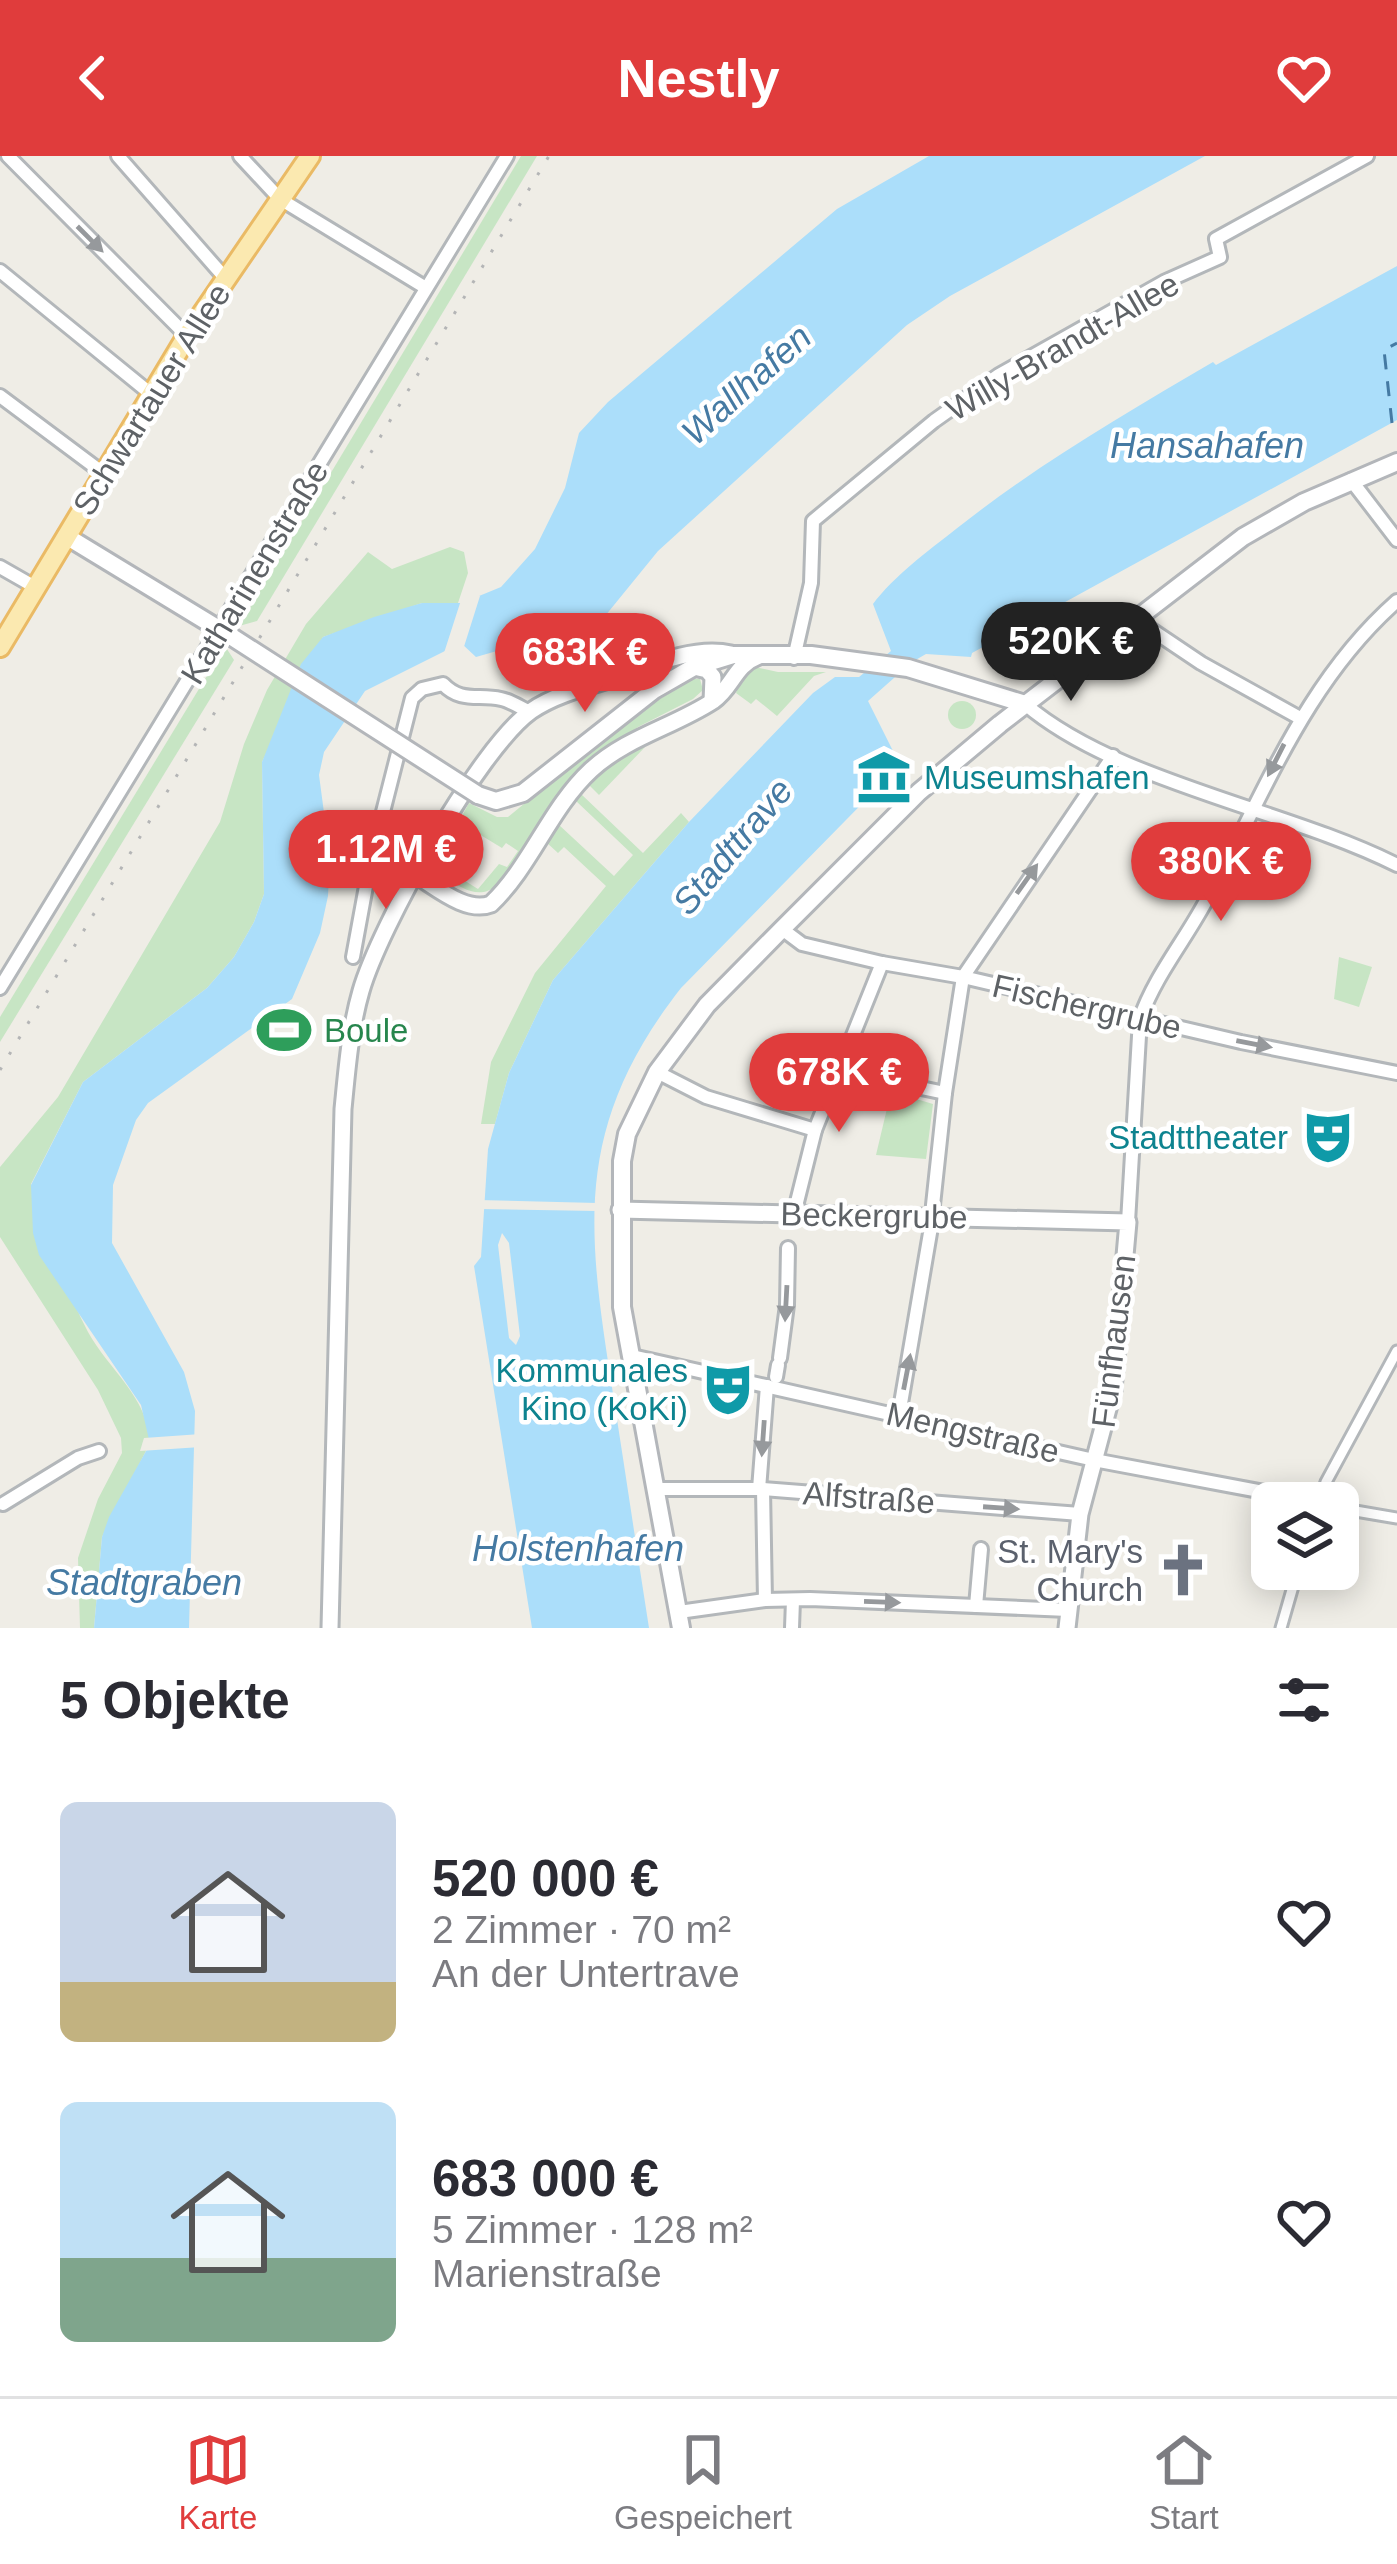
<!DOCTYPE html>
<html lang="de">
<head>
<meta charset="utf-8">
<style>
  :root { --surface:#fff; --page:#f2f2f3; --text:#2b2b33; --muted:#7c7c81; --line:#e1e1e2; --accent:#e03c3c }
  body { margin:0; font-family:Helvetica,sans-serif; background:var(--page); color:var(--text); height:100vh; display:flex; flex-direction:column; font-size:45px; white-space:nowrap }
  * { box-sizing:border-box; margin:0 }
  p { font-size:39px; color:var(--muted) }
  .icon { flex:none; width:66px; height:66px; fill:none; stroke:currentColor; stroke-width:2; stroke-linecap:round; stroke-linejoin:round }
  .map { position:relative; height:1472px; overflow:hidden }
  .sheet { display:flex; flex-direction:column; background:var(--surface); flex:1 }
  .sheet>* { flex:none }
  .tools { position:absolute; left:1251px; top:1326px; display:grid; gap:24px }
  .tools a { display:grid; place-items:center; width:108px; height:108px; border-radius:18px; background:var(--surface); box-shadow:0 6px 30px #0003; font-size:60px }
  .price { position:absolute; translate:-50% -102px; padding:0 27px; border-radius:42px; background:var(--accent); color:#fff; font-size:39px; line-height:78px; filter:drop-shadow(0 3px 6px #0008) }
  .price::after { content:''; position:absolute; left:50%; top:72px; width:36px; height:27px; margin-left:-18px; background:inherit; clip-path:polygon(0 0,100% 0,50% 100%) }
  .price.current { background:#222; color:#fff }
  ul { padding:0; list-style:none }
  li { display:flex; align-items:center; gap:36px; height:300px; padding:0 60px }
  li span { display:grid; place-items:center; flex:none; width:336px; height:240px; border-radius:18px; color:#555 }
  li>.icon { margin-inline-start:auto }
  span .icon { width:144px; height:144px; fill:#fffc; stroke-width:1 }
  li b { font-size:51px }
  h2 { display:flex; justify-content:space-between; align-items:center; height:144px; padding:0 60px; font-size:51px }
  header { display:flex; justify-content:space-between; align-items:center; height:156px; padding:0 60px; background:var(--accent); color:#fff; font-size:54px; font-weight:600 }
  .tab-bar { display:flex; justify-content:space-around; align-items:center; height:168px; border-top:3px solid var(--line); background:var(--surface); font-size:33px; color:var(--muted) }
  .tab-bar a { display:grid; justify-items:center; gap:6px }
  .tab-bar .current { color:var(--accent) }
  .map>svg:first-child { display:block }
</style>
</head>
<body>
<header><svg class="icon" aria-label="back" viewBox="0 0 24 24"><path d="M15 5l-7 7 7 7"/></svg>Nestly<svg class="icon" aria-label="heart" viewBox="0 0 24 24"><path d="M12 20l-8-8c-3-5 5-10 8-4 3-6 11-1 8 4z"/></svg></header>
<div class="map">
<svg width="1397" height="1472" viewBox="0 0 1397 1472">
  <rect width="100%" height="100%" fill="#efede6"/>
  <!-- green -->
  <g fill="#c7e5c4" fill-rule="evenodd">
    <polygon points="521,0 537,0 257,465 239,470"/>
    <path d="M450,391L464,396L468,417L458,447H422L323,481L262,606L264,738L254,766L234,801L207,832L83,926L31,1028C49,1076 64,1131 88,1176C109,1214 148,1241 150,1287L102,1381L94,1472H80L78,1402L98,1343L122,1297L121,1282L98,1234L0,1081V1011L58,941L220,666L244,588L267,534L306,468L368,396L392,413Z"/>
    <polygon points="225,490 234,504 0,886 0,861"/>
    <polygon points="755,511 778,516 826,516 814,520 777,560 756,543 751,548 736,537 743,517"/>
    <path d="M691,523H700L703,534L693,543L638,571L594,603L572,624L498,729C479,744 464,733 445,722L438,704L469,647L497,661H508L624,566ZM469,672L502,692L506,687L518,695L507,711L499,708L478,733L454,718L458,708L449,702Z"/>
    <circle cx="962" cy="559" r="14"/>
    <polygon points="643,585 645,591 599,639 589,629 609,609"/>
    <polygon points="581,638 643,697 681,657 689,666 553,824 509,917 495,968 481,968 491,906 535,817 606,730 564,691 558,697 546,686 558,668 614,720 633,699 576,645"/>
    <polygon points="1339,801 1372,811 1359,851 1334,843"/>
    <polygon points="896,937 933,948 926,1003 876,999 889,944 895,944"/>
  </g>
  <!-- water -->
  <g fill="#abdefa" fill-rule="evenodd">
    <polygon points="929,0 1205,0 950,140 907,169 658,395 601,465 476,501 461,487 365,535 324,596 319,619 330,702 328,740 320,777 292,843 148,947 136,964 113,1029 112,1087 184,1216 195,1255 189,1472 94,1472 102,1381 109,1361 150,1288 141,1249 39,1099 33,1077 31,1029 83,926 207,832 234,801 254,766 264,738 262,606 301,508 323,481 374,461 422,447 462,447 501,431 535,393 565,332 579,277 608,246 837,53"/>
    <path d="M1397,110V264L972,497L971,501L926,498L912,506L868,545L900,609L681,832C570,974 588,1078 614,1244C626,1320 637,1396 649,1472H532L474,1110L481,1101L488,993L509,917L553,824L689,666L813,537L835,521H859L891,495L873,448C894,420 928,395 956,373C1037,309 1124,258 1213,206L1216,209ZM502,1077L509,1087L520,1180L516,1189L509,1182L498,1089Z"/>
  </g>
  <!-- pier -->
  <g fill="#efede6">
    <polygon points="471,437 480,440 462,497 460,494 443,500 462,441"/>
    <polygon points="478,1044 597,1047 597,1055 478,1053"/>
    <polygon points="201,1278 201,1291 140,1295 144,1282"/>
  </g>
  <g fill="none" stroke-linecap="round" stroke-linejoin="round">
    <!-- ferry -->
    <polyline stroke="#457aa3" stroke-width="3" stroke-dasharray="15 12" stroke-linecap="butt" points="1392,267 1384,194 1397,187"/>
    <!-- minor-tunnel -->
    <polyline stroke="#cbcac6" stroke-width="12" stroke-dasharray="12 6" stroke-linecap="butt" points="788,1072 788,1071"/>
    <defs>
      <g id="pedestrian">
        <polyline points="1319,1347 1326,1326 1397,1195"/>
        <polyline points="1338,1352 1397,1362"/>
        <polyline points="1281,1472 1298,1413"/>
      </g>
      <g id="minor">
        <polyline points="8,0 187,180"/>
        <polyline points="118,0 226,123"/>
        <polyline points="240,0 280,43 426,132"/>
        <polyline points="0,115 151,238"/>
        <polyline points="0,240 103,317"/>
        <polyline points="1351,324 1397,384"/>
        <polyline points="0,411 35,431"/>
        <polyline points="1137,464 1201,507 1300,562"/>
        <polyline points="794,502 811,427 813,365 934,265 999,219 1164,126 1220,101 1216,83 1367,0"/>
        <path d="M1025,548C1116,626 1286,653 1397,709"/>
        <polyline points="782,773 802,788 882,807 963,821 1241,886 1397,917"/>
        <path d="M353,801L371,703L412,542L422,533L443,528C461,547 478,538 501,543C511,545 521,552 530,556"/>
        <polyline points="0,832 507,0"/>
        <polyline points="849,893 902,928 945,937"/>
        <polyline points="657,916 706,941 815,974"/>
        <polyline points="794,1058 815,974 882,807"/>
        <path d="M1128,1066L1140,863C1155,819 1187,782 1208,741C1265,637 1305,526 1397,445"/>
        <polyline points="632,1200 1094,1304 1296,1342"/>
        <polyline points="780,1202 787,1149 788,1092"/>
        <polyline points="776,1221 778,1209"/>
        <polyline points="899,1259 930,1077 945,937 963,821 1113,600"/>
        <polyline points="659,1333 763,1333 1080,1358"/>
        <polyline points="759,1333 767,1230"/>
        <polyline points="763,1333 765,1444"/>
        <polyline points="3,1348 78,1302 99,1295"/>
        <polyline points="976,1450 981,1393"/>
        <polyline points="679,1456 765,1444 810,1443 1068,1454"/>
        <polyline points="792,1472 793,1444"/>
      </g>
      <g id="tertiary">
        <polyline points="694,511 707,514 713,521 712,545"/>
        <path d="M414,718C435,730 466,758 491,748C531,710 550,652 591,614C627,581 673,571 713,545C732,532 735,509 757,501"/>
        <polyline points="620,1054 1128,1066 1113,1234 1080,1358 1067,1472"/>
        <path d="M330,1472L343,953C347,913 350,873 361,835C379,772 478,593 531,555C557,537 594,529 625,519C656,507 697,490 731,498"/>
      </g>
      <g id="secondary">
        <polyline points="66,380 232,481"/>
        <polyline points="478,639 496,645 523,637 654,534 694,511 733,499 811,499 908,512 1025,548"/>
        <polyline points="681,1472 622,1151 622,1005 627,978 657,916 707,849 782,773 919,636 1000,568 1243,381 1304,346 1397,306"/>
      </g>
      <polyline id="primary" points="0,491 187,180 310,0"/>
    </defs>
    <!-- pedestrian casing -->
    <use href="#pedestrian" stroke="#b3b7ba" stroke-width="15"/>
    <!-- minor casing -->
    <use href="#minor" stroke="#b3b7ba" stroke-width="18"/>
    <!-- tertiary casing -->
    <use href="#tertiary" stroke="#b3b7ba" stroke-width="21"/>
    <!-- secondary casing -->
    <use href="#secondary" stroke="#b3b6ba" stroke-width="22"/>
    <!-- primary casing -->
    <use href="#primary" stroke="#eaba65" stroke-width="24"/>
    <!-- pedestrian -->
    <use href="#pedestrian" stroke="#fff" stroke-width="9"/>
    <!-- minor -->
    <use href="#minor" stroke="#fff" stroke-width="12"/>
    <!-- tertiary -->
    <use href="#tertiary" stroke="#fff" stroke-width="15"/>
    <!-- secondary -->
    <use href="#secondary" stroke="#fff" stroke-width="16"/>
    <!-- primary -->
    <use href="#primary" stroke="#fbe9b0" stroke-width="18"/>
    <!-- rail -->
    <polyline stroke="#b4b5b6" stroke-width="3" stroke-dasharray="3 15" stroke-linecap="butt" points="0,914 549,0"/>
    <defs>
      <polyline id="secondary-bridge" points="232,481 478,639"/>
    </defs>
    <!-- secondary-bridge casing -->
    <use href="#secondary-bridge" stroke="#b3b6ba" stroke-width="22" stroke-linecap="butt"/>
    <!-- secondary-bridge -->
    <use href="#secondary-bridge" stroke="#fff" stroke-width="16"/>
  </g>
  <!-- one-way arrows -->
  <defs><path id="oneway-solid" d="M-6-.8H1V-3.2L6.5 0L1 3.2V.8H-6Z" transform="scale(3)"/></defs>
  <g fill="#96999c">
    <use href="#oneway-solid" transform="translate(90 83) rotate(45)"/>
    <use href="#oneway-solid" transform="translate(1276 604) rotate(117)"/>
    <use href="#oneway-solid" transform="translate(1027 723) rotate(-55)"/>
    <use href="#oneway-solid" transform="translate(1254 888) rotate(11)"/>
    <use href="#oneway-solid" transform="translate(786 1147) rotate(93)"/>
    <use href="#oneway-solid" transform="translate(907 1216) rotate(-79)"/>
    <use href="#oneway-solid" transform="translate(763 1282) rotate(94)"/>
    <use href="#oneway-solid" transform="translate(1001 1352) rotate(4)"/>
    <use href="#oneway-solid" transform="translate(882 1446) rotate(2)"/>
  </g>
  <!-- icons -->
  <defs>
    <symbol id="museum-bare" viewBox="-9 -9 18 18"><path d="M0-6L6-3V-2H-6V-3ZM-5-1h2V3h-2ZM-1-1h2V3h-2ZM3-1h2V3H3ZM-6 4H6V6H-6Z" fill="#0f9aa8" stroke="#fff" stroke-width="2.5" paint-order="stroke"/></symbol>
    <symbol id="stadium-bare" viewBox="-9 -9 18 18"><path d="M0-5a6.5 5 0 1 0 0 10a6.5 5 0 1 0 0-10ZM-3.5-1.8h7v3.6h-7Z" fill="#2e9e5b" stroke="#fff" stroke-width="2.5" paint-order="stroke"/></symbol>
    <symbol id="theatre-bare" viewBox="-9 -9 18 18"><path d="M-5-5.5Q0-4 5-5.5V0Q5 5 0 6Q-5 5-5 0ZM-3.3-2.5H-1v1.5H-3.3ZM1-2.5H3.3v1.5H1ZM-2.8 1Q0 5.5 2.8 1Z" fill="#0f9aa8" stroke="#fff" stroke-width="2.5" paint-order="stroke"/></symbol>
    <symbol id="church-bare" viewBox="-9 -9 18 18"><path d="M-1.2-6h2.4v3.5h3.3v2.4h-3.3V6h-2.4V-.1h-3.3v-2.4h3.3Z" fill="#6b7280" stroke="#fff" stroke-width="2.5" paint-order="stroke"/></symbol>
  </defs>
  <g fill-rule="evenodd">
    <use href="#museum-bare" x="846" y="583" width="76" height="76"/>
    <use href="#stadium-bare" x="246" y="836" width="76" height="76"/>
    <use href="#theatre-bare" x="1290" y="943" width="76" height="76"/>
    <use href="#theatre-bare" x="690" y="1195" width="76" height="76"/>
    <use href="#church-bare" x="1145" y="1376" width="76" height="76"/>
  </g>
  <g text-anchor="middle" stroke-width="9" stroke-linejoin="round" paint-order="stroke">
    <!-- street labels -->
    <g font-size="33" fill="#5e6266" stroke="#fff">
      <text transform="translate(1062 190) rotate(-30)" y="12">Willy-Brandt-Allee</text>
      <text transform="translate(151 243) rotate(-58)" y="12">Schwartauer Allee</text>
      <text transform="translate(254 416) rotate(-59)" y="12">Katharinenstraße</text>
      <text transform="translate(1087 850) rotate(13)" y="12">Fischergrube</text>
      <text transform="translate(874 1059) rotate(1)" y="12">Beckergrube</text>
      <text transform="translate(1113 1185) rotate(-83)" y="12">Fünfhausen</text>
      <text transform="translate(973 1276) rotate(13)" y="12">Mengstraße</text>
      <text transform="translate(869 1341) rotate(4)" y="12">Alfstraße</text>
    </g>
    <!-- culture labels -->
    <g font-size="33" fill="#0d838f" stroke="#fff" text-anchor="end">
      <text x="924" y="633" text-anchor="start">Museumshafen</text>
      <text x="1288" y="993">Stadttheater</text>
      <text x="688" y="1226">Kommunales<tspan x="688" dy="38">Kino (KoKi)</tspan></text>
    </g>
    <!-- leisure labels -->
    <g font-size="33" fill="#27864d" stroke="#fff" text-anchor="start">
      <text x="324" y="886">Boule</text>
    </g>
    <!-- worship labels -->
    <g font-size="33" fill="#5b616d" stroke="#fff" text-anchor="end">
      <text x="1143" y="1407">St. Mary's<tspan x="1143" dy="38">Church</tspan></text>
    </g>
    <!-- water labels -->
    <g font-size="36" font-style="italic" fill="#457aa3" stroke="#fff">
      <text transform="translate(746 228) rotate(-42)" y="13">Wallhafen</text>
      <text x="1207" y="302">Hansahafen</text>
      <text transform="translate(732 690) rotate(-50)" y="13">Stadttrave</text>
      <text x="578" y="1405">Holstenhafen</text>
      <text x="144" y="1439">Stadtgraben</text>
    </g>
  </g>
</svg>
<div class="tools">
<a><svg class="icon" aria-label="layers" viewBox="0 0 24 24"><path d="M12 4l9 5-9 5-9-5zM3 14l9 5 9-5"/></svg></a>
</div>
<b class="price current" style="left:1071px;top:548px">520K €</b>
<b class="price" style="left:585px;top:559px">683K €</b>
<b class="price" style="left:386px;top:756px">1.12M €</b>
<b class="price" style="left:1221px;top:768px">380K €</b>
<b class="price" style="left:839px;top:979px">678K €</b>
</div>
<section class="sheet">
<h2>5 Objekte<svg class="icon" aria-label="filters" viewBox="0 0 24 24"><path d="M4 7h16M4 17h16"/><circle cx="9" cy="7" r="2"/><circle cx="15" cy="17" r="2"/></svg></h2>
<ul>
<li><span style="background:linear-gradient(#c9d6e8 75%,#c2b280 0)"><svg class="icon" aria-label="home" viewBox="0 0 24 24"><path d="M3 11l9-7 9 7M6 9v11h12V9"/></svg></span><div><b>520 000 €</b><p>2 Zimmer · 70 m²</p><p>An der Untertrave</p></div><svg class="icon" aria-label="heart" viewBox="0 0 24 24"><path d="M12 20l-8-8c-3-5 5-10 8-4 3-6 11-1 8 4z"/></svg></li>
<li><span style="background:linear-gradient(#bfe0f5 65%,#7fa58c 0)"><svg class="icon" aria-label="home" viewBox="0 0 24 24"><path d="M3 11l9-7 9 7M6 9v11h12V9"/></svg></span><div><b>683 000 €</b><p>5 Zimmer · 128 m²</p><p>Marienstraße</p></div><svg class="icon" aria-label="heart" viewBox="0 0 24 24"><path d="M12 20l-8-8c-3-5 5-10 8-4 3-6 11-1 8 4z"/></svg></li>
</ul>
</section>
<nav class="tab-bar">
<a class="current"><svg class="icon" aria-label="map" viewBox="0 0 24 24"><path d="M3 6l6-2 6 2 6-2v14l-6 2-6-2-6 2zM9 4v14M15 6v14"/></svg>Karte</a>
<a><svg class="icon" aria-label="saved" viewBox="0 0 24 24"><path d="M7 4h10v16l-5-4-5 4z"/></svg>Gespeichert</a>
<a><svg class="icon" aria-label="home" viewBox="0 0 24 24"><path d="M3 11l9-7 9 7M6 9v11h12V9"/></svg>Start</a>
</nav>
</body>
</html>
